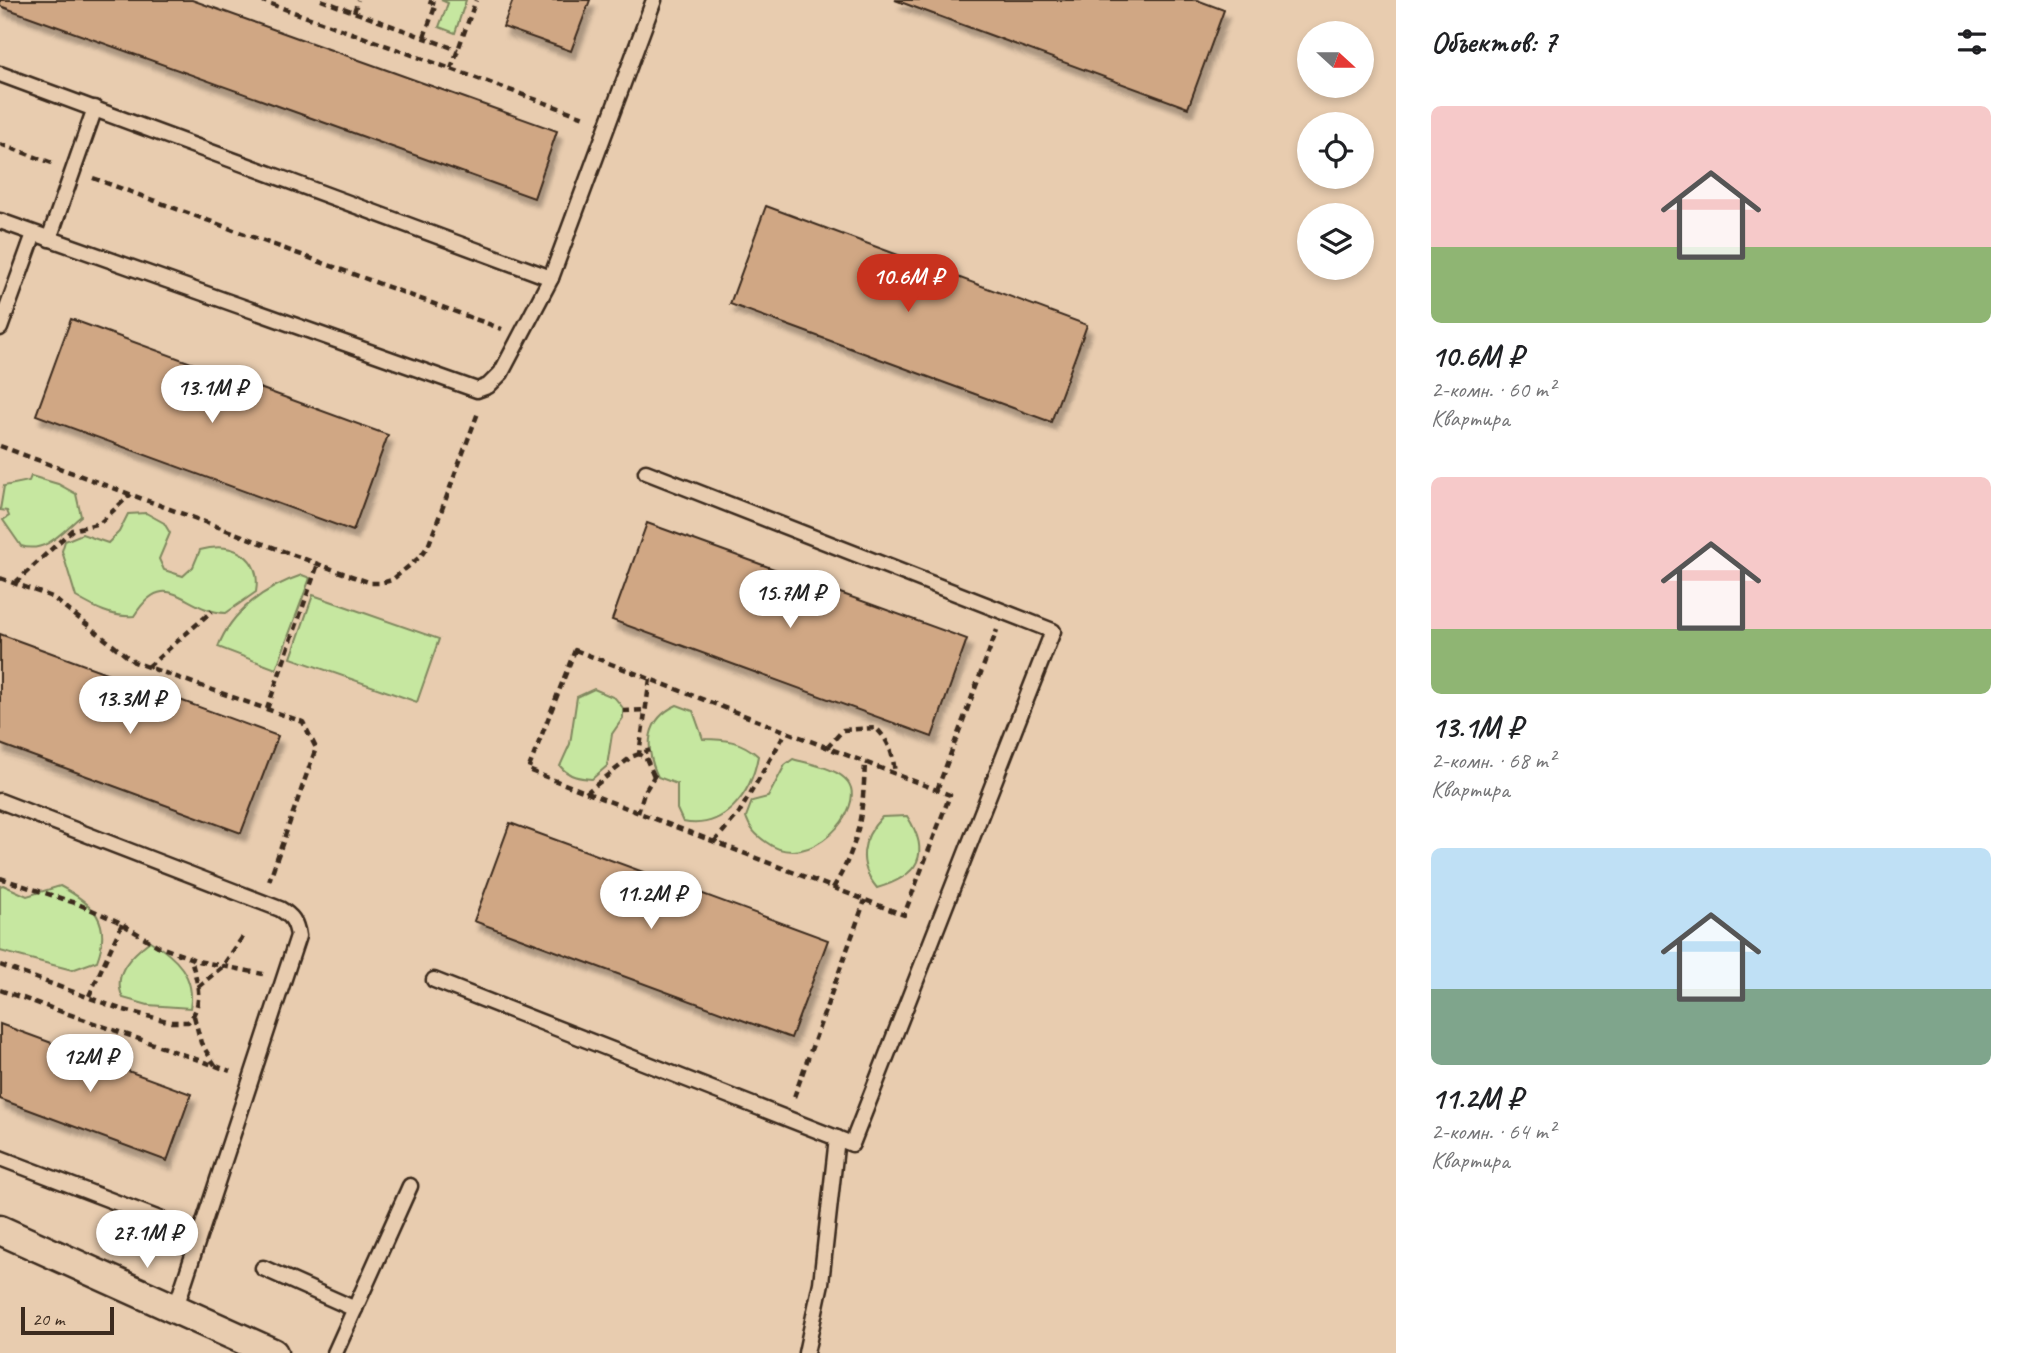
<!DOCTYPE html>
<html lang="ru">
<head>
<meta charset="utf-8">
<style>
  :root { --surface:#fff; --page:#f6f6f6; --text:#202124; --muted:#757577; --accent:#c8321e }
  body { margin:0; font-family:Caveat,sans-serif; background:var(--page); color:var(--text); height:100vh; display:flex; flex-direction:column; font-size:26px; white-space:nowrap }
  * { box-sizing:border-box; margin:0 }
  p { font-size:23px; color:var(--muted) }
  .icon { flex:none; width:38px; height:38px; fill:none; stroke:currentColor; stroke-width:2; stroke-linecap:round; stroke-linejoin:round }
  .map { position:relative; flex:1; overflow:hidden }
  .drawer { display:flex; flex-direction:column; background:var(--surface); width:630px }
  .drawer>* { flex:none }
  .needle { width:46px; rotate:111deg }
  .fabs { position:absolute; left:1297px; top:21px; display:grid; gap:14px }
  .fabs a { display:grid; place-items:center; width:77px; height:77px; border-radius:50%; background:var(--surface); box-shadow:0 4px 10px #0003; font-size:35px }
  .scale { position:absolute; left:21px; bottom:18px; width:93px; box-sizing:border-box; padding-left:7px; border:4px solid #3b2a1e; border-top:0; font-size:19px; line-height:24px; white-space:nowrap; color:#3b2a1e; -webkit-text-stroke:5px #e8ccaf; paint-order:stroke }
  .price { position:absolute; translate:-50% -60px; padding:0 16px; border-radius:24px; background:#fff; color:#222; font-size:23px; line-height:46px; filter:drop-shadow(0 2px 4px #0008) }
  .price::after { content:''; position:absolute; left:50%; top:42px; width:21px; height:16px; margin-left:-10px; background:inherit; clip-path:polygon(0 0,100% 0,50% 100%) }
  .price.active { background:var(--accent); color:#fff }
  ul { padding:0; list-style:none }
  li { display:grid; align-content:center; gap:14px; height:371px; padding:0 35px }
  li span { display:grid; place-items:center; height:217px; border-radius:10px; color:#555 }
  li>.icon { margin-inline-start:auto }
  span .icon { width:126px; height:126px; fill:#fffc; stroke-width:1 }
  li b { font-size:30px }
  h2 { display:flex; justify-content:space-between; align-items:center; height:84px; padding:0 35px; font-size:30px }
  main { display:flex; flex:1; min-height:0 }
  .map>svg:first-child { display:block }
</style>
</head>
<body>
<main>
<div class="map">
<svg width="1396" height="1353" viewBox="0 0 1396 1353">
  <defs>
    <filter id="shadow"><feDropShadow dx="4.5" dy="8" stdDeviation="2" flood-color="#0004"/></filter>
  </defs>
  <rect width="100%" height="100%" fill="#e8ccaf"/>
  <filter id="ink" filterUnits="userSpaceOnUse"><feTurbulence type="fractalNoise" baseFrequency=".0143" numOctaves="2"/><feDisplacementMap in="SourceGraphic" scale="14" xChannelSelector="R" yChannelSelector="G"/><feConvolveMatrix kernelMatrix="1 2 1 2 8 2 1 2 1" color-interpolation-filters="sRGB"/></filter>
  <g filter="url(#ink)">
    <!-- green -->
    <g fill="#c6e7a0" stroke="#80885f" stroke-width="2">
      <polygon points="441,0 466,0 455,33 439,27 448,3"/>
      <path d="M31,476L58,484L76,494L81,516C63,531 46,554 21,546L3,520L9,516L7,511L0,510L4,486L29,481Z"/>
      <path d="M146,513L164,523L170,533L159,559L164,570L183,576L193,567L200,550C232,541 262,556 256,592L226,613C184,612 167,564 134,616C113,618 93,607 76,597L62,551L65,541L82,534L108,543L119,532L128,514Z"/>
      <path d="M302,575L310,578L276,669L218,647C232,610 266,587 302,575Z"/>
      <polygon points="313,595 439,639 417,702 291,658"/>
      <path d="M594,689L615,698L623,708V718L612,734L607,766L592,779C579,778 569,777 560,766L570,744L577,697Z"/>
      <path d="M677,705L693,711L703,739C725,739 742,741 758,756C751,795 724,830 683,822L677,809V784L658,777C644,747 646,719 677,705Z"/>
      <path d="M793,759C809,764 838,768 848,782C867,808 810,875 766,842C756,835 750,829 746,817L752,801L768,797L785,765Z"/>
      <path d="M907,816C932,855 918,876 877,888C857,864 861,839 882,817Z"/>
      <path d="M3,885L27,896L60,886C94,904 112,922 97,961L72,970L0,951V886Z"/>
      <path d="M150,941C176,957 196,976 190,1008L148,1005L123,998C111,973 133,954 150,941Z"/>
    </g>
    <!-- building -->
    <g fill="#d0a784" stroke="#3b2a1e" stroke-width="2" filter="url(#shadow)">
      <polygon points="0,0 192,0 557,131 534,198 0,6"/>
      <polygon points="513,0 590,0 571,51 503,27"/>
      <polygon points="895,0 1197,0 1224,10 1188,108"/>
      <polygon points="766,206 1087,325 1051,422 730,304"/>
      <polygon points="71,319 388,435 353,531 36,415"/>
      <polygon points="647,523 967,639 932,737 612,620"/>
      <polygon points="0,634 278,736 241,833 0,744"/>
      <polygon points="510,823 828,940 791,1038 474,921"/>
      <polygon points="0,1024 191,1094 167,1161 0,1099"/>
    </g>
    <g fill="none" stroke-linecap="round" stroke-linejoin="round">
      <defs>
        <g id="lane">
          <polyline points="0,74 551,278 654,0"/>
          <polyline points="0,221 477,390 488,386 501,373 551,278"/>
          <polyline points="49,239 95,108"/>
          <polyline points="0,328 34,234"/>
          <path d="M0,801L280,909C292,916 296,922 298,936L175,1310"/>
          <polyline points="434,980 852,1144 1053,631 646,472"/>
          <polyline points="0,1158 199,1234"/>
          <polyline points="263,1268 355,1309"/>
          <polyline points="335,1353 410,1186"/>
          <polyline points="806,1353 821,1283 837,1138"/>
        </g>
        <polyline id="street" points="0,1230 273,1353"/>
      </defs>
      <!-- lane casing -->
      <use href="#lane" stroke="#3b2a1e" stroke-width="19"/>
      <!-- street casing -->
      <use href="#street" stroke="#3b2a1e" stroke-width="33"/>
      <!-- path -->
      <g stroke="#3b2a1e" stroke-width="4.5" stroke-dasharray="7 5" stroke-linecap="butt">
        <polyline points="260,0 587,118"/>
        <polyline points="321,0 458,50"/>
        <polyline points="354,12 358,0"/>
        <polyline points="424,37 436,4 424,0"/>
        <polyline points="451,69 476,0"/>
        <polyline points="0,144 52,163"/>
        <polyline points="93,178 502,329"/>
        <polyline points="0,446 318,564 371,583 381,583 392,580 421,556 429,544 479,410"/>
        <polyline points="0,578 52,597 134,662 303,722 316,748 269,881"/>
        <polyline points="15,583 72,530 100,523 131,494"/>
        <polygon points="575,650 950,795 904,915 528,770"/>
        <polyline points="148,667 212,611"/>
        <polyline points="650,679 639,754 646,758 654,776"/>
        <polyline points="267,709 318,564"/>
        <polyline points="623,711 645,710"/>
        <path d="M827,748L843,730L876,728C890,742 893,755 895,774"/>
        <polyline points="937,790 997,630"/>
        <polyline points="586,793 631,757 650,750"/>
        <polyline points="638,813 644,793 656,773"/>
        <polyline points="714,842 739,813 786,732"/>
        <polyline points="0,878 78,904 117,921 158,946 198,961 263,974"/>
        <path d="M833,888C860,844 863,812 865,762"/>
        <path d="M0,965L120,1009L171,1022H188C205,1003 197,982 191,959"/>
        <polyline points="198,987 222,967 244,935"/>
        <polyline points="0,990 230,1071"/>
        <polyline points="89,996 122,924"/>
        <polyline points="194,1016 201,1043 215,1065"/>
        <polyline points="794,1097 865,900"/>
      </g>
      <!-- lane -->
      <use href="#lane" stroke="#e8ccaf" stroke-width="14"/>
      <!-- street -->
      <use href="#street" stroke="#e8ccaf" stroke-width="28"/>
    </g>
  </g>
</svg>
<div class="fabs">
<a><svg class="needle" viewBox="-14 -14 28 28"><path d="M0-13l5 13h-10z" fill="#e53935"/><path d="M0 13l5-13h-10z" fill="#757577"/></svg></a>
<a><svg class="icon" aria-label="locate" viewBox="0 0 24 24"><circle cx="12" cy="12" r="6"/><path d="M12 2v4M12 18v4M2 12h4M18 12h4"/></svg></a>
<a><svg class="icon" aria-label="layers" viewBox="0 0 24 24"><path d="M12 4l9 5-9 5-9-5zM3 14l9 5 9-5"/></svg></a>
</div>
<div class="scale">20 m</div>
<b class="price active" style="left:908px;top:314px">10.6M ₽</b>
<b class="price" style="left:212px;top:425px">13.1M ₽</b>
<b class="price" style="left:790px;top:630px">15.7M ₽</b>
<b class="price" style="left:130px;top:736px">13.3M ₽</b>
<b class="price" style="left:651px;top:931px">11.2M ₽</b>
<b class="price" style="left:90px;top:1094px">12M ₽</b>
<b class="price" style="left:147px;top:1270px">27.1M ₽</b>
</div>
<section class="drawer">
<h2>Объектов: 7<svg class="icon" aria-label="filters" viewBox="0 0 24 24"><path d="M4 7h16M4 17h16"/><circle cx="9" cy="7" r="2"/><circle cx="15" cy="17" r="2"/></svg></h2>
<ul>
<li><span style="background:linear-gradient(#f6c9c9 65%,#8fb573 0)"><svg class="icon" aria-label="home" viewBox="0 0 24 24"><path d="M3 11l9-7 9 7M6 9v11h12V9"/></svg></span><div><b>10.6M ₽</b><p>2-комн. · 60 m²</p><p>Квартира</p></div></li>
<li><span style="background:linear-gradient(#f6c9c9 70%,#8fb573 0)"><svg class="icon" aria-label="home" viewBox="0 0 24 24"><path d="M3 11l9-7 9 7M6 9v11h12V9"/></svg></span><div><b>13.1M ₽</b><p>2-комн. · 68 m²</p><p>Квартира</p></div></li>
<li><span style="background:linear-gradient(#bfe0f5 65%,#7fa58c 0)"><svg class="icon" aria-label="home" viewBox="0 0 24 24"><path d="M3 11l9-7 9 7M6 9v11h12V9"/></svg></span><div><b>11.2M ₽</b><p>2-комн. · 64 m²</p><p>Квартира</p></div></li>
</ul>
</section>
</main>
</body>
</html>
